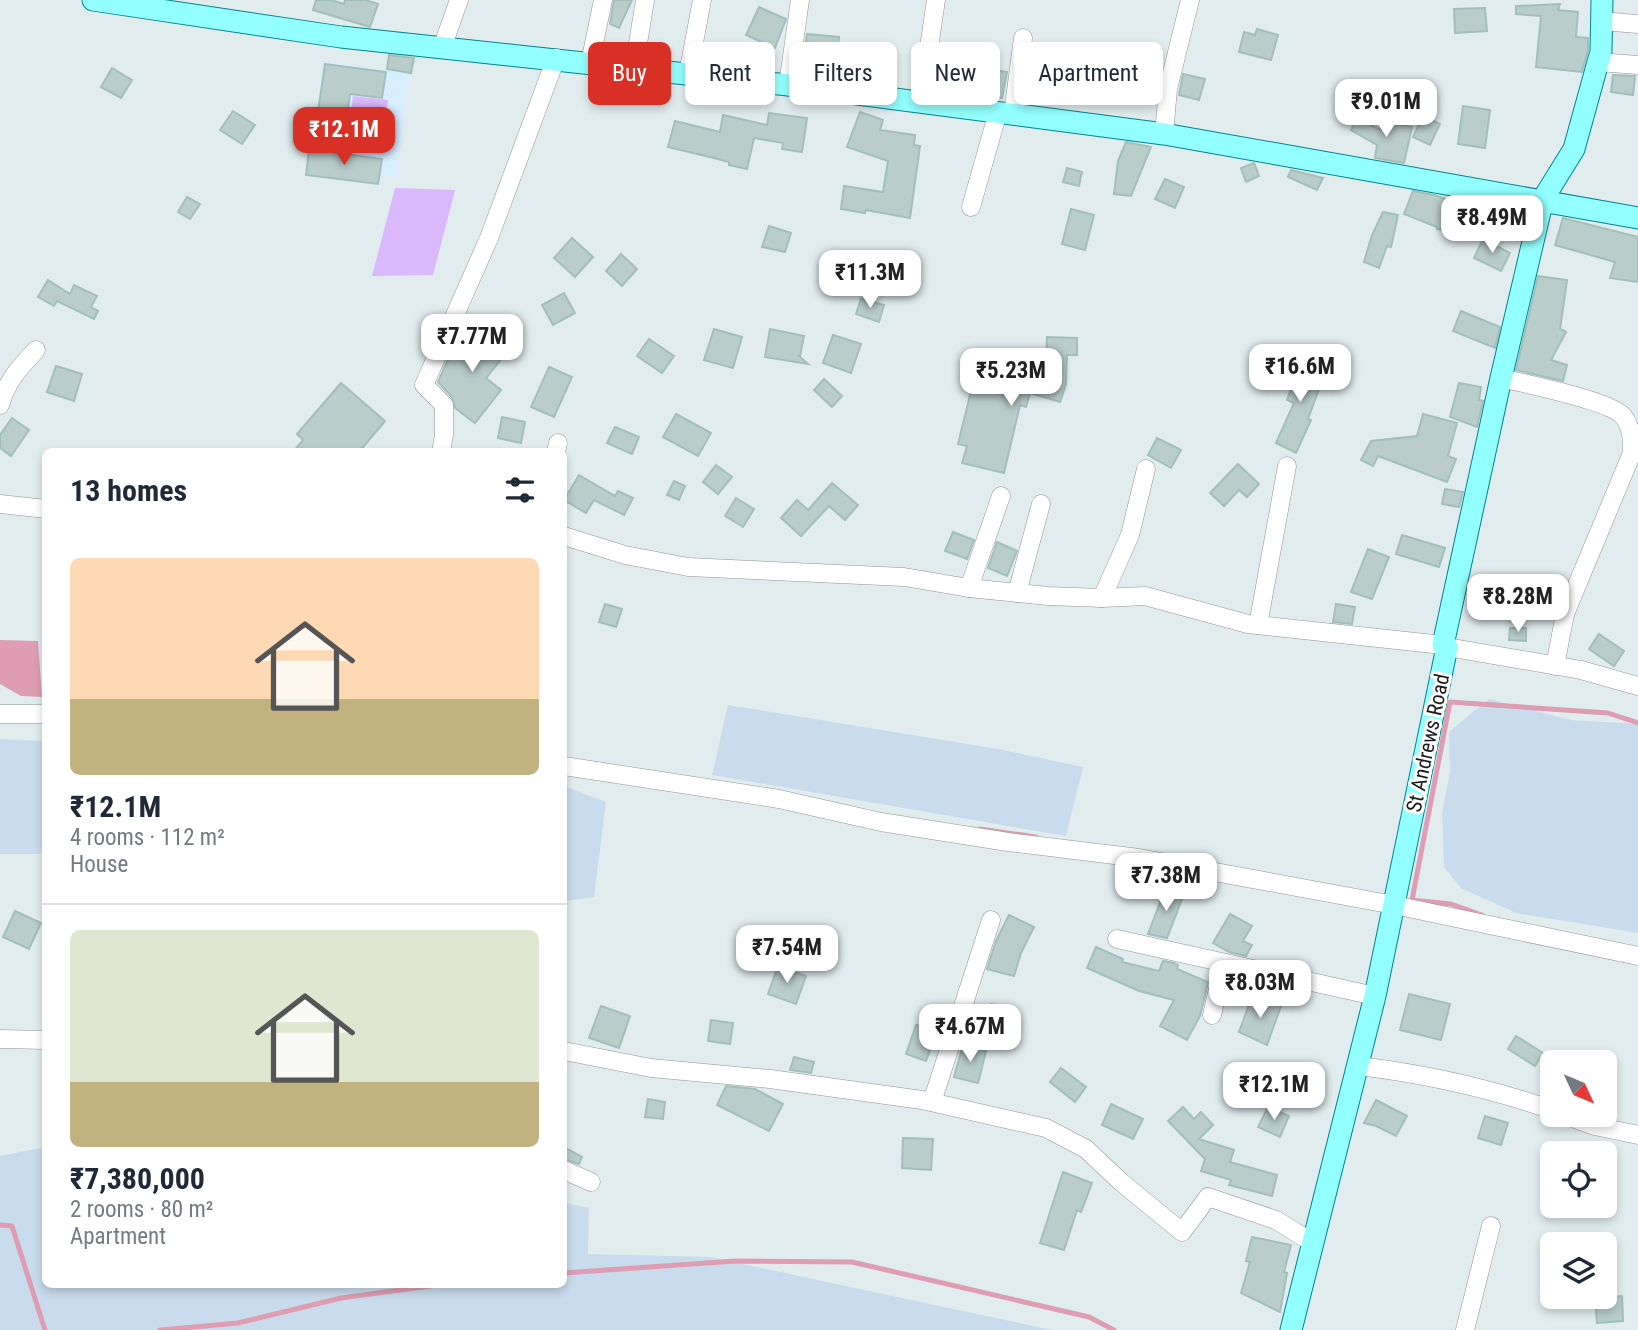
<!DOCTYPE html>
<html lang="en">
<head>
<meta charset="utf-8">
<style>
  :root { --surface:#fff; --page:#f6f6f7; --text:#1f2937; --muted:#747a83; --line:#e0e1e3; --accent:#d93025 }
  body { margin:0; font-family:"Roboto Condensed",sans-serif; background:var(--page); color:var(--text); height:100vh; display:flex; flex-direction:column; font-size:26px; white-space:nowrap }
  * { box-sizing:border-box; margin:0 }
  p { font-size:23px; color:var(--muted) }
  .icon { flex:none; width:38px; height:38px; fill:none; stroke:currentColor; stroke-width:2; stroke-linecap:round; stroke-linejoin:round }
  .map { position:relative; flex:1; overflow:hidden }
  .drawer { position:absolute; left:42px; top:448px; width:525px; height:840px; display:flex; flex-direction:column; background:var(--surface); border-radius:10px; box-shadow:0 4px 10px #0003 }
  .drawer>* { flex:none }
  .hud { position:absolute; left:588px; top:42px; width:665px; height:63px; display:flex; gap:14px }
  .needle { width:46px; rotate:134deg }
  .fabs { position:absolute; left:1540px; top:1050px; display:grid; gap:14px }
  .fabs a { display:grid; place-items:center; width:77px; height:77px; border-radius:10px; background:var(--surface); box-shadow:0 4px 10px #0003; font-size:35px }
  .price { position:absolute; translate:-50% -60px; padding:0 16px; border-radius:14px; background:#fff; color:#222; font-size:23px; line-height:46px; filter:drop-shadow(0 2px 4px #0008) }
  .price::after { content:''; position:absolute; left:50%; top:42px; width:21px; height:16px; margin-left:-10px; background:inherit; clip-path:polygon(0 0,100% 0,50% 100%) }
  .price.selected { background:var(--accent); color:#fff }
  ul { padding:0; list-style:none }
  li { display:grid; align-content:center; gap:14px; height:371px; padding:0 28px }
  li+li { border-top:2px solid var(--line) }
  li span { display:grid; place-items:center; height:217px; border-radius:10px; color:#555 }
  li>.icon { margin-inline-start:auto }
  span .icon { width:126px; height:126px; fill:#fffc; stroke-width:1 }
  li b { font-size:30px }
  h2 { display:flex; justify-content:space-between; align-items:center; height:84px; padding:0 28px; font-size:30px }
  .pill { padding:0 24px; border-radius:10px; background:var(--surface); box-shadow:0 4px 10px #0003; font-size:24px; line-height:63px }
  .pill.selected { background:var(--accent); color:#fff }
  .map>svg:first-child { display:block }
</style>
</head>
<body>
<div class="map">
<svg width="1638" height="1330" viewBox="0 0 1638 1330">
  <rect width="100%" height="100%" fill="#e0ecee"/>
  <!-- education -->
  <polygon fill="#d7eeff" points="323,61 410,73 396,177 308,166"/>
  <!-- farmland -->
  <g fill="#c9dcee">
    <polygon points="1489,699 1571,720 1638,724 1638,933 1516,913 1461,888 1444,867 1442,813 1450,772 1449,732"/>
    <polygon points="728,705 998,749 1083,767 1066,836 712,775"/>
    <polygon points="0,739 45,741 45,823 41,854 0,854"/>
    <polygon points="564,786 606,802 594,897 564,901"/>
    <polygon points="45,1147 46,1284 564,1284 564,1203 589,1208 588,1254 710,1257 1052,1330 0,1330 0,1156"/>
  </g>
  <!-- park -->
  <g fill="#dbb8fc">
    <polygon points="353,96 388,100 383,143 348,138"/>
    <polygon points="395,188 455,190 433,275 372,276"/>
  </g>
  <!-- water -->
  <polygon fill="#df9db3" points="0,640 38,641 42,697 21,696 0,684"/>
  <g fill="none" stroke-linecap="round" stroke-linejoin="round">
    <!-- stream -->
    <g stroke="#df9db3" stroke-width="5">
      <polyline points="980,829 1036,837"/>
      <polyline points="1482,915 1451,904 1412,900 1450,702 1608,713 1638,723"/>
      <polyline points="0,1225 12,1226 45,1330"/>
      <polyline points="564,1273 735,1261 852,1262 1089,1317 1114,1330"/>
      <polyline points="160,1330 238,1323 341,1298 445,1284"/>
    </g>
  </g>
  <!-- building -->
  <g fill="#b9cdcb" stroke="#a1c0bc" stroke-width="2">
    <polygon points="316,0 331,0 344,4 345,0 365,0 378,4 370,27 313,10"/>
    <polygon points="614,0 632,0 619,28 610,24"/>
    <polygon points="1560,4 1558,10 1578,12 1576,37 1588,38 1588,50 1582,72 1536,67 1541,16 1516,14 1516,6"/>
    <polygon points="759,7 786,19 775,48 746,35"/>
    <polygon points="1485,8 1487,31 1455,33 1454,9"/>
    <polygon points="1257,29 1278,35 1271,60 1239,52 1244,32 1255,35"/>
    <polygon points="807,34 839,37 834,78 820,76 821,71 802,69"/>
    <polygon points="946,44 970,51 966,65 1007,72 1002,98 956,91 935,85"/>
    <polygon points="1039,49 1053,55 1047,69 1032,62"/>
    <polygon points="1112,50 1137,63 1124,90 1099,77"/>
    <polygon points="389,55 414,58 411,73 387,69"/>
    <polygon points="325,64 386,72 382,98 350,94 346,122 317,118"/>
    <polygon points="112,68 132,80 121,98 101,87"/>
    <polygon points="1094,71 1100,97 1064,104 1058,79"/>
    <polygon points="1183,74 1205,79 1199,100 1179,95"/>
    <polygon points="1613,75 1635,76 1633,95 1611,92"/>
    <polygon points="1463,106 1490,110 1485,148 1458,144"/>
    <polygon points="233,111 255,125 242,144 220,130"/>
    <polygon points="860,112 883,120 880,130 915,135 914,145 920,146 910,218 866,210 865,213 841,209 844,186 883,192 888,161 847,147"/>
    <polygon points="769,113 807,118 802,152 782,149 783,143 754,138 747,169 729,165 729,162 714,158 668,147 675,121 720,132 723,115 767,125"/>
    <polygon points="1423,116 1440,124 1430,145 1413,137"/>
    <polygon points="1357,118 1380,130 1382,121 1412,127 1404,163 1375,158 1377,145 1351,130"/>
    <polygon points="1126,142 1151,147 1131,196 1114,194 1118,161"/>
    <polygon points="309,149 382,159 378,184 306,175"/>
    <polygon points="1254,163 1259,176 1246,182 1241,168"/>
    <polygon points="1067,168 1082,172 1079,186 1063,182"/>
    <polygon points="1291,170 1323,178 1317,190 1288,177"/>
    <polygon points="1165,179 1184,187 1175,208 1155,199"/>
    <polygon points="1413,191 1434,195 1469,207 1463,235 1437,229 1437,227 1404,214"/>
    <polygon points="187,197 200,204 190,219 178,212"/>
    <polygon points="1071,209 1094,215 1085,250 1062,244"/>
    <polygon points="1383,212 1398,215 1391,247 1387,246 1379,268 1364,262 1372,235"/>
    <polygon points="1563,218 1638,237 1638,282 1610,278 1615,262 1555,245"/>
    <polygon points="769,226 791,233 785,252 762,247"/>
    <polygon points="572,238 593,257 575,277 554,258"/>
    <polygon points="1483,239 1510,253 1501,271 1474,258"/>
    <polygon points="621,254 637,269 622,286 606,271"/>
    <polygon points="1538,276 1567,280 1560,329 1566,332 1551,360 1567,365 1563,381 1516,370"/>
    <polygon points="48,280 70,294 74,285 97,296 91,307 98,311 94,319 57,301 54,306 38,297"/>
    <polygon points="564,293 575,313 553,325 542,305"/>
    <polygon points="861,299 884,305 879,322 856,314"/>
    <polygon points="1461,311 1500,327 1495,348 1453,331"/>
    <polygon points="473,325 507,352 486,378 501,390 475,423 455,408 452,397 438,382 450,355"/>
    <polygon points="714,329 742,337 733,368 704,360"/>
    <polygon points="770,329 804,336 800,356 798,355 808,364 765,357"/>
    <polygon points="833,335 861,344 851,373 823,363"/>
    <polygon points="1047,337 1077,338 1077,355 1067,355 1066,384 1060,402 1030,393 1026,407 1020,405 1004,473 962,463 967,446 958,444 972,387 1010,396 1019,368 1046,376"/>
    <polygon points="649,339 674,356 662,373 637,356"/>
    <polygon points="1297,355 1313,361 1309,373 1323,378 1308,419 1311,420 1296,453 1276,443 1294,403 1287,400 1295,378 1290,376"/>
    <polygon points="56,366 82,374 74,401 47,392"/>
    <polygon points="549,367 572,377 554,417 531,407"/>
    <polygon points="824,379 842,396 832,407 814,390"/>
    <polygon points="341,383 385,421 359,452 293,452 303,440 297,434"/>
    <polygon points="1459,383 1481,387 1479,400 1483,401 1477,427 1450,417"/>
    <polygon points="676,414 711,433 698,456 663,437"/>
    <polygon points="1423,414 1457,423 1448,456 1456,459 1447,482 1378,456 1373,466 1361,460 1371,441 1417,436"/>
    <polygon points="502,417 525,422 521,443 498,438"/>
    <polygon points="12,418 29,430 11,456 0,448 0,435"/>
    <polygon points="615,427 639,437 632,454 607,443"/>
    <polygon points="1157,438 1181,450 1171,468 1148,455"/>
    <polygon points="1238,464 1259,484 1247,497 1239,490 1224,506 1210,493"/>
    <polygon points="716,465 732,477 718,494 703,482"/>
    <polygon points="579,475 615,496 618,491 633,498 624,515 594,500 586,513 564,500"/>
    <polygon points="674,481 685,486 679,500 667,495"/>
    <polygon points="832,483 858,505 845,520 829,506 801,536 781,518 797,500 808,510"/>
    <polygon points="1445,489 1463,492 1459,507 1442,504"/>
    <polygon points="736,498 754,509 743,527 725,516"/>
    <polygon points="953,532 974,540 967,559 945,551"/>
    <polygon points="1402,535 1445,548 1439,567 1396,554"/>
    <polygon points="997,542 1017,551 1007,576 988,568"/>
    <polygon points="1368,549 1389,557 1372,599 1351,592"/>
    <polygon points="605,604 622,609 616,627 599,622"/>
    <polygon points="1336,604 1355,607 1352,624 1333,622"/>
    <polygon points="1510,628 1526,628 1526,641 1509,640"/>
    <polygon points="1599,634 1624,651 1614,666 1589,649"/>
    <polygon points="1166,887 1184,894 1167,938 1148,934"/>
    <polygon points="15,911 41,923 29,949 3,937"/>
    <polygon points="1230,914 1252,926 1243,941 1252,945 1246,956 1229,952 1213,943"/>
    <polygon points="1009,915 1034,927 1021,953 1014,976 987,969 996,941"/>
    <polygon points="1096,947 1123,959 1122,962 1159,971 1163,961 1174,963 1178,965 1177,969 1208,982 1200,1016 1187,1040 1160,1026 1174,1000 1139,991 1087,968"/>
    <polygon points="778,966 806,976 796,1004 768,994"/>
    <polygon points="1409,994 1450,1004 1441,1040 1400,1030"/>
    <polygon points="1252,996 1281,1006 1267,1045 1239,1032"/>
    <polygon points="991,1004 1008,1007 1005,1023 987,1020"/>
    <polygon points="601,1006 630,1016 619,1048 589,1038"/>
    <polygon points="711,1020 733,1023 730,1044 708,1041"/>
    <polygon points="916,1025 937,1032 926,1061 906,1054"/>
    <polygon points="1516,1036 1543,1053 1535,1066 1508,1049"/>
    <polygon points="963,1045 986,1051 978,1083 954,1077"/>
    <polygon points="794,1057 814,1062 811,1073 790,1070"/>
    <polygon points="1061,1068 1086,1087 1075,1102 1050,1082"/>
    <polygon points="726,1086 755,1089 783,1104 769,1131 717,1105"/>
    <polygon points="648,1099 665,1102 663,1119 645,1117"/>
    <polygon points="1376,1100 1407,1116 1396,1136 1376,1126 1364,1123"/>
    <polygon points="1111,1104 1143,1119 1133,1139 1102,1125"/>
    <polygon points="1183,1107 1194,1119 1201,1112 1213,1125 1199,1139 1234,1150 1230,1162 1277,1175 1272,1196 1229,1185 1231,1180 1201,1171 1205,1159 1168,1121"/>
    <polygon points="1268,1107 1289,1116 1280,1137 1258,1127"/>
    <polygon points="1485,1116 1508,1123 1501,1145 1478,1138"/>
    <polygon points="903,1138 933,1139 931,1170 902,1168"/>
    <polygon points="564,1147 582,1157 579,1164 564,1159"/>
    <polygon points="1063,1172 1092,1183 1081,1212 1077,1210 1064,1250 1040,1243"/>
    <polygon points="1252,1237 1291,1245 1284,1272 1287,1273 1280,1312 1241,1293 1250,1262 1246,1261"/>
    <polygon points="1622,1296 1623,1321 1597,1323 1595,1298"/>
  </g>
  <g fill="none" stroke-linecap="round" stroke-linejoin="round">
    <defs>
      <g id="minor">
        <polyline points="1601,21 1638,24"/>
        <polyline points="442,48 459,0"/>
        <polyline points="1598,62 1638,65"/>
        <polyline points="590,63 603,0"/>
        <polyline points="634,68 645,0"/>
        <polyline points="688,74 702,0"/>
        <polyline points="788,85 800,0"/>
        <polyline points="921,102 936,0"/>
        <polyline points="1013,114 1023,38"/>
        <polyline points="1164,134 1168,89 1190,0"/>
        <polyline points="971,207 998,112"/>
        <path d="M1501,378C1525,384 1608,400 1623,416C1632,427 1632,439 1632,453L1565,614L1555,666"/>
        <path d="M0,405C7,381 19,368 36,350"/>
        <polyline points="441,452 444,435 444,405 424,385 489,238 556,58"/>
        <polyline points="556,452 558,443"/>
        <polyline points="0,504 46,509"/>
        <polyline points="564,536 625,555 688,567 904,577 969,588 1048,596 1102,598 1145,596 1248,624 1443,645"/>
        <polyline points="969,588 1001,496"/>
        <polyline points="1017,593 1041,504"/>
        <polyline points="1102,598 1130,535 1146,469"/>
        <polyline points="1258,625 1287,466"/>
        <polyline points="1447,647 1581,670 1638,686"/>
        <polyline points="0,714 46,714"/>
        <polyline points="564,766 779,799 881,822 1008,842 1139,858 1394,905 1638,956"/>
        <polyline points="1117,939 1375,996"/>
        <polyline points="1212,1015 1224,963"/>
        <polyline points="0,1039 46,1040"/>
        <polyline points="564,1051 651,1068 770,1079 922,1100 1046,1128 1086,1149 1121,1182 1182,1232 1208,1197 1276,1220 1313,1243"/>
        <path d="M1359,1066C1425,1074 1489,1088 1552,1110"/>
        <polyline points="932,1102 991,920"/>
        <polyline points="1564,1115 1595,1126 1638,1135"/>
        <polyline points="564,1170 591,1182"/>
        <polyline points="1465,1330 1491,1226"/>
      </g>
      <g id="major">
        <polyline points="93,0 341,37 788,85 1164,134 1638,218"/>
        <polyline points="1291,1330 1375,996 1447,647 1443,645 1501,378 1543,199 1574,149 1598,62 1601,52 1602,0"/>
      </g>
    </defs>
    <!-- minor casing -->
    <use href="#minor" stroke="#959595" stroke-width="19"/>
    <!-- major casing -->
    <use href="#major" stroke="#008492" stroke-width="23"/>
    <!-- minor -->
    <use href="#minor" stroke="#fff" stroke-width="18"/>
    <!-- major -->
    <use href="#major" stroke="#93ffff" stroke-width="21"/>
  </g>
  <g text-anchor="middle" stroke-width="6" stroke-linejoin="round" paint-order="stroke">
    <!-- street labels -->
    <g font-size="21" fill="#1b1b1b" stroke="#fff">
      <text transform="translate(1428 743) rotate(-78)" y="7">St Andrews Road</text>
    </g>
  </g>
</svg>
<div class="fabs">
<a><svg class="needle" viewBox="-14 -14 28 28"><path d="M0-13l5 13h-10z" fill="#e53935"/><path d="M0 13l5-13h-10z" fill="#747a83"/></svg></a>
<a><svg class="icon" aria-label="locate" viewBox="0 0 24 24"><circle cx="12" cy="12" r="6"/><path d="M12 2v4M12 18v4M2 12h4M18 12h4"/></svg></a>
<a><svg class="icon" aria-label="layers" viewBox="0 0 24 24"><path d="M12 4l9 5-9 5-9-5zM3 14l9 5 9-5"/></svg></a>
</div>
<b class="price" style="left:1386px;top:139px">₹9.01M</b>
<b class="price selected" style="left:344px;top:167px">₹12.1M</b>
<b class="price" style="left:1492px;top:255px">₹8.49M</b>
<b class="price" style="left:870px;top:310px">₹11.3M</b>
<b class="price" style="left:472px;top:374px">₹7.77M</b>
<b class="price" style="left:1300px;top:404px">₹16.6M</b>
<b class="price" style="left:1011px;top:408px">₹5.23M</b>
<b class="price" style="left:1518px;top:634px">₹8.28M</b>
<b class="price" style="left:1166px;top:913px">₹7.38M</b>
<b class="price" style="left:787px;top:985px">₹7.54M</b>
<b class="price" style="left:1260px;top:1020px">₹8.03M</b>
<b class="price" style="left:970px;top:1064px">₹4.67M</b>
<b class="price" style="left:1274px;top:1122px">₹12.1M</b>
<div class="hud">
<a class="pill selected">Buy</a>
<a class="pill">Rent</a>
<a class="pill">Filters</a>
<a class="pill">New</a>
<a class="pill">Apartment</a>
</div>
<section class="drawer">
<h2>13 homes<svg class="icon" aria-label="filters" viewBox="0 0 24 24"><path d="M4 7h16M4 17h16"/><circle cx="9" cy="7" r="2"/><circle cx="15" cy="17" r="2"/></svg></h2>
<ul>
<li><span style="background:linear-gradient(#ffd9b3 65%,#c2b280 0)"><svg class="icon" aria-label="home" viewBox="0 0 24 24"><path d="M3 11l9-7 9 7M6 9v11h12V9"/></svg></span><div><b>₹12.1M</b><p>4 rooms · 112 m²</p><p>House</p></div></li>
<li><span style="background:linear-gradient(#dfe7d0 70%,#c2b280 0)"><svg class="icon" aria-label="home" viewBox="0 0 24 24"><path d="M3 11l9-7 9 7M6 9v11h12V9"/></svg></span><div><b>₹7,380,000</b><p>2 rooms · 80 m²</p><p>Apartment</p></div></li>
</ul>
</section>
</div>
</body>
</html>
